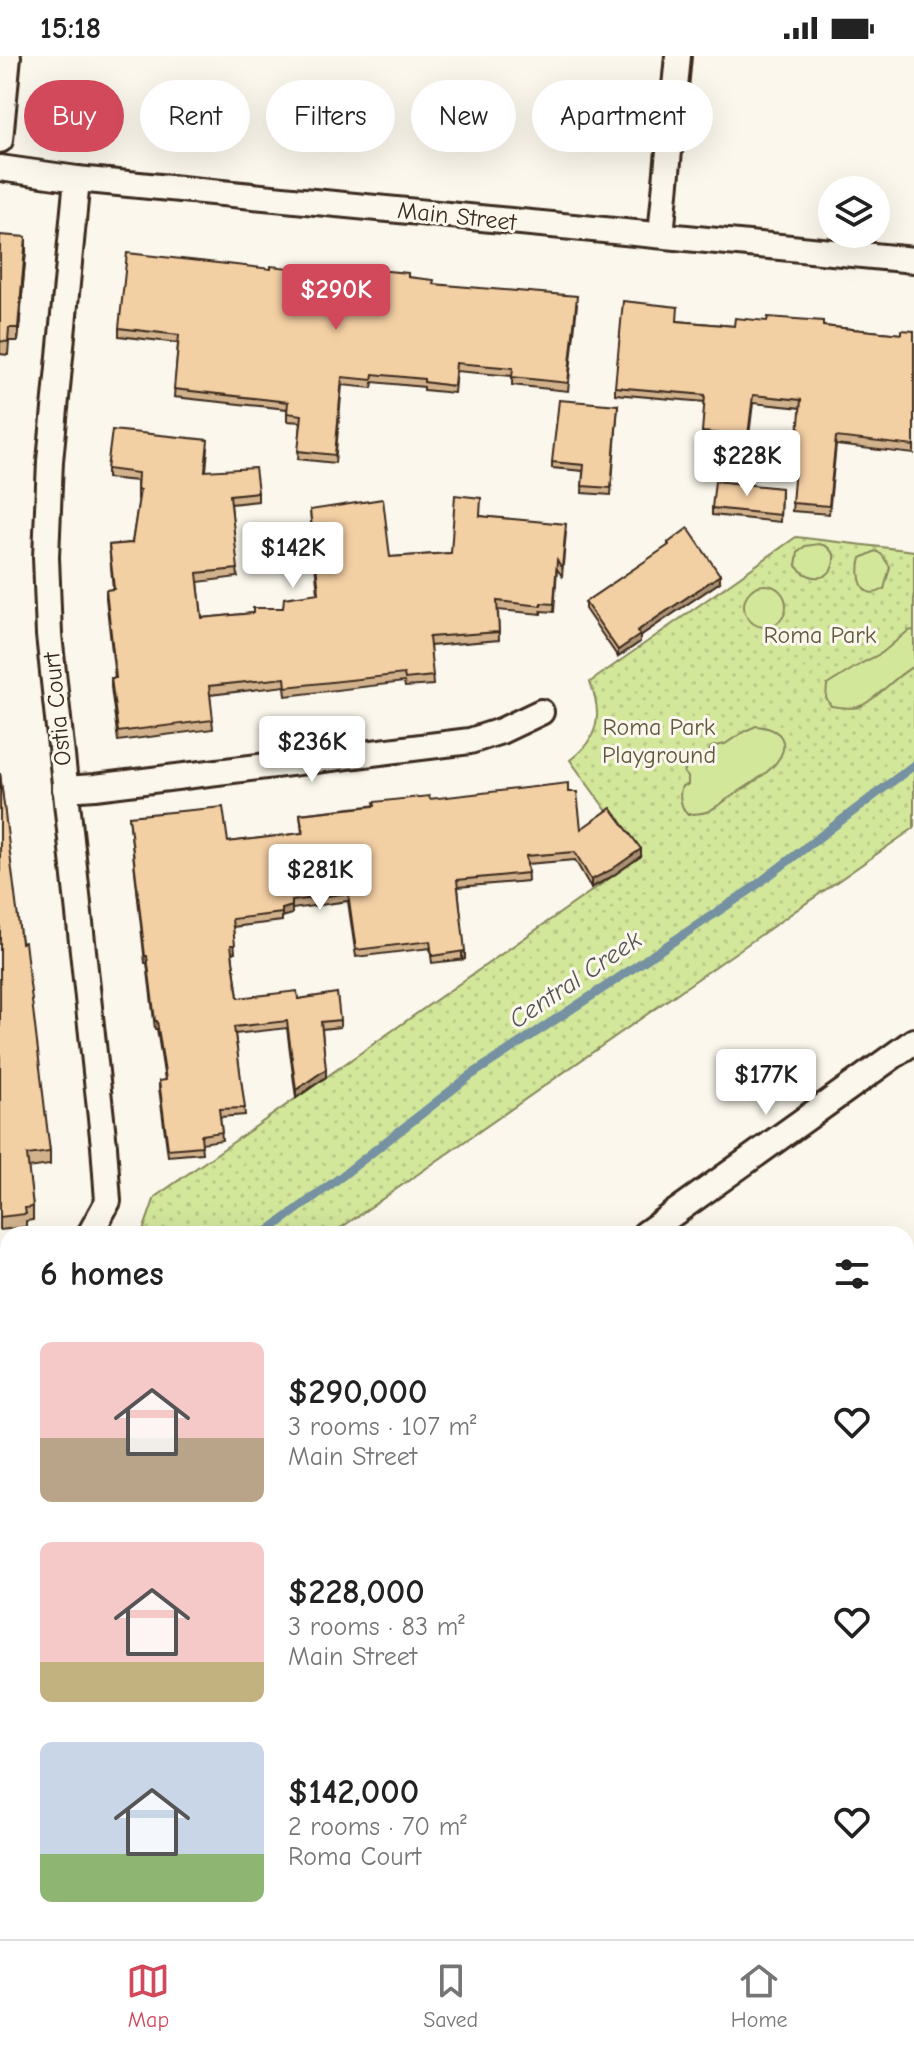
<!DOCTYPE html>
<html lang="en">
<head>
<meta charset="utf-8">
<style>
  :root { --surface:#fff; --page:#f6f6f6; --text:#222; --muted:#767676; --line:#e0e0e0; --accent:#d1495b }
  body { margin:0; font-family:"Comic Neue",sans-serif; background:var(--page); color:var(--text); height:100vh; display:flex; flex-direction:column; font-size:30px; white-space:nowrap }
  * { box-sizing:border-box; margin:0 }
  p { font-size:26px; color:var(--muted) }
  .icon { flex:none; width:44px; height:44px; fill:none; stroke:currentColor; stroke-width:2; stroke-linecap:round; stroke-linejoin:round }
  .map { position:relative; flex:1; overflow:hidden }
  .panel { position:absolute; left:0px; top:1170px; width:914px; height:714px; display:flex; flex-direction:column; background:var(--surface); border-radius:24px 24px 0 0; box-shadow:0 8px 32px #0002 }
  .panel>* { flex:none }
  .top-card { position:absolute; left:24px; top:24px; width:866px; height:72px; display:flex; gap:16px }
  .controls { position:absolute; left:818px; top:120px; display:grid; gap:16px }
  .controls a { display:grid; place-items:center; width:72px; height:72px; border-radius:50%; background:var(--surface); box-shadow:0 8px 32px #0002; font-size:40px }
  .price { position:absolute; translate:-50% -68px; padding:0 18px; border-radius:8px; background:#fff; color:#222; font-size:26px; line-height:52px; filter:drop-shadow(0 2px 4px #0008) }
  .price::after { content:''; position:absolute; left:50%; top:48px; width:24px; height:18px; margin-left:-12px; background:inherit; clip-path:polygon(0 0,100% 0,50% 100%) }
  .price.active { background:var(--accent); color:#fff }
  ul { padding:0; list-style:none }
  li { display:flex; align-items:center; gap:24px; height:200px; padding:0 40px }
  li span { display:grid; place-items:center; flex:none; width:224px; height:160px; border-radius:12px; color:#555 }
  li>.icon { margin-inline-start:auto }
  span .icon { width:96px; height:96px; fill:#fffc; stroke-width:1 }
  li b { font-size:34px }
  h2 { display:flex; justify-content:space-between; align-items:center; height:96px; padding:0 40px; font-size:34px }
  .tag { padding:0 28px; border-radius:36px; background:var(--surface); box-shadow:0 8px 32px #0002; font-size:28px; line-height:72px }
  .tag.active { background:var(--accent); color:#fff }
  .status { display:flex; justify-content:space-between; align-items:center; height:56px; padding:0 40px; background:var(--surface); direction:ltr }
  .status svg { height:22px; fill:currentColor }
  .menu { display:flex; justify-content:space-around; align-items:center; height:112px; border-top:2px solid var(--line); background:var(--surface); font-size:22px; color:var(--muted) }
  .menu a { display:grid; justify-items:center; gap:4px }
  .menu .active { color:var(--accent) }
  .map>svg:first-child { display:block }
</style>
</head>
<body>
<div class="status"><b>15:18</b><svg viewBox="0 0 49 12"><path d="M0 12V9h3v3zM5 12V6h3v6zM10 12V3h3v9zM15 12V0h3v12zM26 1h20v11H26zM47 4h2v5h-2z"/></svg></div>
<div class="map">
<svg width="914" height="1883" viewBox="0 0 914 1883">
  <defs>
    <pattern id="park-dots" width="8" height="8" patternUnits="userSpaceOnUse" patternTransform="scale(2)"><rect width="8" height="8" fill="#d3e79b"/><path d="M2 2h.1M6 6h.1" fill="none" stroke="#b6c685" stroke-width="1.8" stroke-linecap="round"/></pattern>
  </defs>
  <rect width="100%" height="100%" fill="#fbf7ec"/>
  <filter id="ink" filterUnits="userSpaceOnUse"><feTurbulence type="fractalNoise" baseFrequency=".0125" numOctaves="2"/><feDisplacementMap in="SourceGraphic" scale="16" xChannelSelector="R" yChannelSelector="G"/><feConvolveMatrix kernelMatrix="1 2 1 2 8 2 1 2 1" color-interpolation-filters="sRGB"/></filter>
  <g filter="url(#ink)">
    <!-- park -->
    <g fill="url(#park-dots)" stroke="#87885c" stroke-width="2">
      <path d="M796,481L914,495V772L332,1178H142L155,1141L640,801L570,704C599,682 603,659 590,626Z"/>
      <polygon points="8,1548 8,1777 0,1788 0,1559"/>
    </g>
    <!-- garden -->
    <g fill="#d3e79b" stroke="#87885c" stroke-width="2">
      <path d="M819,488L826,490L834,498C836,525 812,528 796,510L798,496L805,490Z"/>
      <path d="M876,495L882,499L890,511L884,533C861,547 856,519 861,502Z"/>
      <circle cx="765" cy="550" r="21"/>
      <path d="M914,574V610C895,620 881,639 863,649C853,654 841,651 831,650L826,642L827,629L862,607L882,597L908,575Z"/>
      <path d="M756,670C765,671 778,673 782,683C792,706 747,730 732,740C724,745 715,753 706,756C700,758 694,758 687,758C681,751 678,739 682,730L688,729V721L684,717C690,702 693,701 708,698L711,691L725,688L745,675Z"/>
    </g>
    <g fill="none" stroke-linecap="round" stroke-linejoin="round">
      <!-- stream -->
      <g stroke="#7491a2" stroke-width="9">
        <polyline points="264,1178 342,1120 471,1019 596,937 750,834 914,709"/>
        <polyline points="0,1714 8,1705"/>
      </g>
      <defs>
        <g id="minor">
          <polyline points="0,84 8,0"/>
          <polyline points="0,112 77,123 914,204"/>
          <polyline points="77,123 50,405 46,501 49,579 104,1090 108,1145 90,1178"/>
          <polyline points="661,179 678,0"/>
          <polyline points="65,733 95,731 470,685 501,675 541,656"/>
          <polyline points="645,1178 914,985"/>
          <polyline points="906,1808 914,1814"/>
          <polyline points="165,1883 168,1876"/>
        </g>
      </defs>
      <!-- minor casing -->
      <use href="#minor" stroke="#3b2a1e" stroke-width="30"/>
      <!-- minor -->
      <use href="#minor" stroke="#fbf7ec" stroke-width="24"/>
    </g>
    <!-- wall -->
    <g fill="#d1b28d" stroke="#3b2a1e" stroke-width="2">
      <polygon points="0,179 26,194 18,285 9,285 8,299 0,298"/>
      <polygon points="271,213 355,219 408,221 433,228 577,248 568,335 512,329 512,320 456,315 454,337 424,334 424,331 373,326 372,332 342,329 335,407 298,403 301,366 287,365 287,353 174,341 178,287 119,280 119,272"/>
      <polygon points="677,265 734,270 823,270 901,278 914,275 914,398 836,389 829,458 792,455 801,352 753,347 748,388 702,384 705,346 615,338 615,331"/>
      <polygon points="618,349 611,439 582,437 583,415 552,412 552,406"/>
      <polygon points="208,392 206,415 258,436 258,445 231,448 238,521 198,526 202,562 253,557 283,552 318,538 310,454 390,501 451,497 481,460 566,476 562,520 557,513 554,556 541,555 541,558 498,554 499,584 430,590 433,629 405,631 404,626 286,640 285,630 210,639 213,673 118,685 111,631 111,622 115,622 106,542 106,534 113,533 109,489 132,487 139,443 137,443 137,425 107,422 107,413"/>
      <polygon points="781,432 780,466 712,459 712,452"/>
      <polygon points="668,487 720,526 640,580 640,586 618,601 585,553 585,546 668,490"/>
      <polygon points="0,717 11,814 50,1096 50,1109 28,1112 33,1151 33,1164 26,1165 26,1171 0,1174"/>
      <polygon points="568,736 581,773 641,800 611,821 591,832 575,804 527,808 528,825 458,831 465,903 432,907 430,892 356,901 348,845 292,853 292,858 282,861 282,865 233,871 235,896 232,897 238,942 298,943 340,964 340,971 322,973 326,1021 296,1042 287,972 235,978 245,1059 220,1061 222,1084 201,1087 202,1097 168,1100 159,1032 159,1025 165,1024 157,973 155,973 147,907 145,907 129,760 228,786 302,777 300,758 430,743"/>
    </g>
    <!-- shaded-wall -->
    <g fill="#aa9173" stroke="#3b2a1e" stroke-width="2">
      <polygon points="26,181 26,194 18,285 18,272"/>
      <polygon points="720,519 720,526 640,580 640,586 618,601 618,594 637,575"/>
      <polygon points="641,793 641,800 611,821 591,832 591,824"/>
      <polygon points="292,850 292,858 282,861 282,853"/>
      <polygon points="465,895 465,903 462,904 462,896"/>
      <polygon points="326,1013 326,1021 296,1042 296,1034"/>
    </g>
    <!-- building -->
    <g fill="#f3cfa4" stroke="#3b2a1e" stroke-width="2">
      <polygon points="0,179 26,181 18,272 9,272 8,286 0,285"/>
      <polygon points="127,197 271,213 271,210 355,219 356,212 408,217 408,221 434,224 433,228 577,240 568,327 512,321 513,312 456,307 454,330 424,326 424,323 373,318 372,324 342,321 335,399 298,395 302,359 287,357 288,346 174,333 179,279 119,272"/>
      <polygon points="623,245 678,251 677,265 734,270 735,262 767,265 768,261 823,265 823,270 901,278 901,274 914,275 914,390 836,381 829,450 792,447 801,344 753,339 748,380 702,376 705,339 615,331"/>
      <polygon points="559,344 618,349 611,432 582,430 584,409 552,406"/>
      <polygon points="112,374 208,384 205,415 255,412 258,436 230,439 238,513 197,517 202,562 253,557 253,552 283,552 284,542 319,537 310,454 383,443 390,501 451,497 455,439 481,442 480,460 566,468 562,512 557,504 554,548 541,547 541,550 497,545 499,576 429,581 433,620 405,623 404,618 286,631 285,622 209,630 213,664 118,676 111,622 116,622 106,534 114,533 109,489 132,487 140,434 137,434 138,417 107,413"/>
      <polygon points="715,425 781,432 780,459 712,452"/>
      <polygon points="688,472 720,519 637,575 640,579 618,594 585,546 669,489 668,487"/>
      <polygon points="0,717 21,887 25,886 50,1096 27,1099 33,1151 25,1152 26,1158 0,1161"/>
      <polygon points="568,727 568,736 577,736 581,773 611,752 641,793 611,814 591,824 575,796 526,800 528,817 457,824 465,895 432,900 430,885 356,894 348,837 292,845 292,850 282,853 282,857 232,863 235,889 231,889 238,942 297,935 298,943 337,937 340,964 321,966 326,1013 296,1034 287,965 234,971 245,1052 219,1053 222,1076 201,1079 202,1090 168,1093 159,1025 166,1024 157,965 155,965 147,900 145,900 129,760 223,751 228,786 303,777 300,758 375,750 374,746 429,740 430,743"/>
    </g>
  </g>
  <g text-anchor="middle" stroke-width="6" stroke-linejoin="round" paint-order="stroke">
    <!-- street labels -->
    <g font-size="24" fill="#3b2a1e" stroke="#fbf7ec">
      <text transform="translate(457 160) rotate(6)" y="8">Main Street</text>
      <text transform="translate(57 653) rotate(-96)" y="8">Ostia Court</text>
    </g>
    <!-- park labels -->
    <g font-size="24" fill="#61593d" stroke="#fbf7ec">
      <text x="820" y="587">Roma Park</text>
      <text x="659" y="679">Roma Park<tspan x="659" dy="28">Playground</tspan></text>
    </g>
    <!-- water labels -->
    <g font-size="26" font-style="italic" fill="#535555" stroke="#fbf7ec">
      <text transform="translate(575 923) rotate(-34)" y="9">Central Creek</text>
    </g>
  </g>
</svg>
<div class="controls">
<a><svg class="icon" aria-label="layers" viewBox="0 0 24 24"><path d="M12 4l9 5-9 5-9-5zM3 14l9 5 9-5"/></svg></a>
</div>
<b class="price active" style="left:336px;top:276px">$290K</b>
<b class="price" style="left:747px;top:442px">$228K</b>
<b class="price" style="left:293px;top:534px">$142K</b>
<b class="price" style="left:312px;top:728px">$236K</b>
<b class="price" style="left:320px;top:856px">$281K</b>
<b class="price" style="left:766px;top:1061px">$177K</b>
<div class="top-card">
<a class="tag active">Buy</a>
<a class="tag">Rent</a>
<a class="tag">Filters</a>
<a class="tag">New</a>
<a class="tag">Apartment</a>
</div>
<section class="panel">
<h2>6 homes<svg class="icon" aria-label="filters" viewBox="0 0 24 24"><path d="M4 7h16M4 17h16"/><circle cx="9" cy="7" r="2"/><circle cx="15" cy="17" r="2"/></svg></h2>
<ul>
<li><span style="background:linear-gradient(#f6c9c9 60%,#b9a48a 0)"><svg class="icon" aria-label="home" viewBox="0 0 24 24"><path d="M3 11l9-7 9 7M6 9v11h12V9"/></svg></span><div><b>$290,000</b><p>3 rooms · 107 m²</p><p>Main Street</p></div><svg class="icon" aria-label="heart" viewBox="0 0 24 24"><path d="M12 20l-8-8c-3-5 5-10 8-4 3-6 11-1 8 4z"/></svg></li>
<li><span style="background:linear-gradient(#f6c9c9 75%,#c2b280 0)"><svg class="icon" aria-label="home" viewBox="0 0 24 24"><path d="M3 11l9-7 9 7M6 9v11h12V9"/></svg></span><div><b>$228,000</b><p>3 rooms · 83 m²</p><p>Main Street</p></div><svg class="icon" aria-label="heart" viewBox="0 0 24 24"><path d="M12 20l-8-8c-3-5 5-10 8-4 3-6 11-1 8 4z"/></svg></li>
<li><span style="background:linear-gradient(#c9d6e8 70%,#8fb573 0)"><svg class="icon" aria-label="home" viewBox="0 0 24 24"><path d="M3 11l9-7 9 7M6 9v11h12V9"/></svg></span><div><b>$142,000</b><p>2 rooms · 70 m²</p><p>Roma Court</p></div><svg class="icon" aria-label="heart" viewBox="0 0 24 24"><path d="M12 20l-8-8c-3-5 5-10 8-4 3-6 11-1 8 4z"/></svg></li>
</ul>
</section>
</div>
<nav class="menu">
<a class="active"><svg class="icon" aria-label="map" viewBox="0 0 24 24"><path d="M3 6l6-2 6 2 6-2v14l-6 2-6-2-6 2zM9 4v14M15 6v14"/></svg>Map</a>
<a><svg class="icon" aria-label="saved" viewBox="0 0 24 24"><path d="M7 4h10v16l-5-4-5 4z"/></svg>Saved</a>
<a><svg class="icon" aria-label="home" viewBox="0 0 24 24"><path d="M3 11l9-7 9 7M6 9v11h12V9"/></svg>Home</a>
</nav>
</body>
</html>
